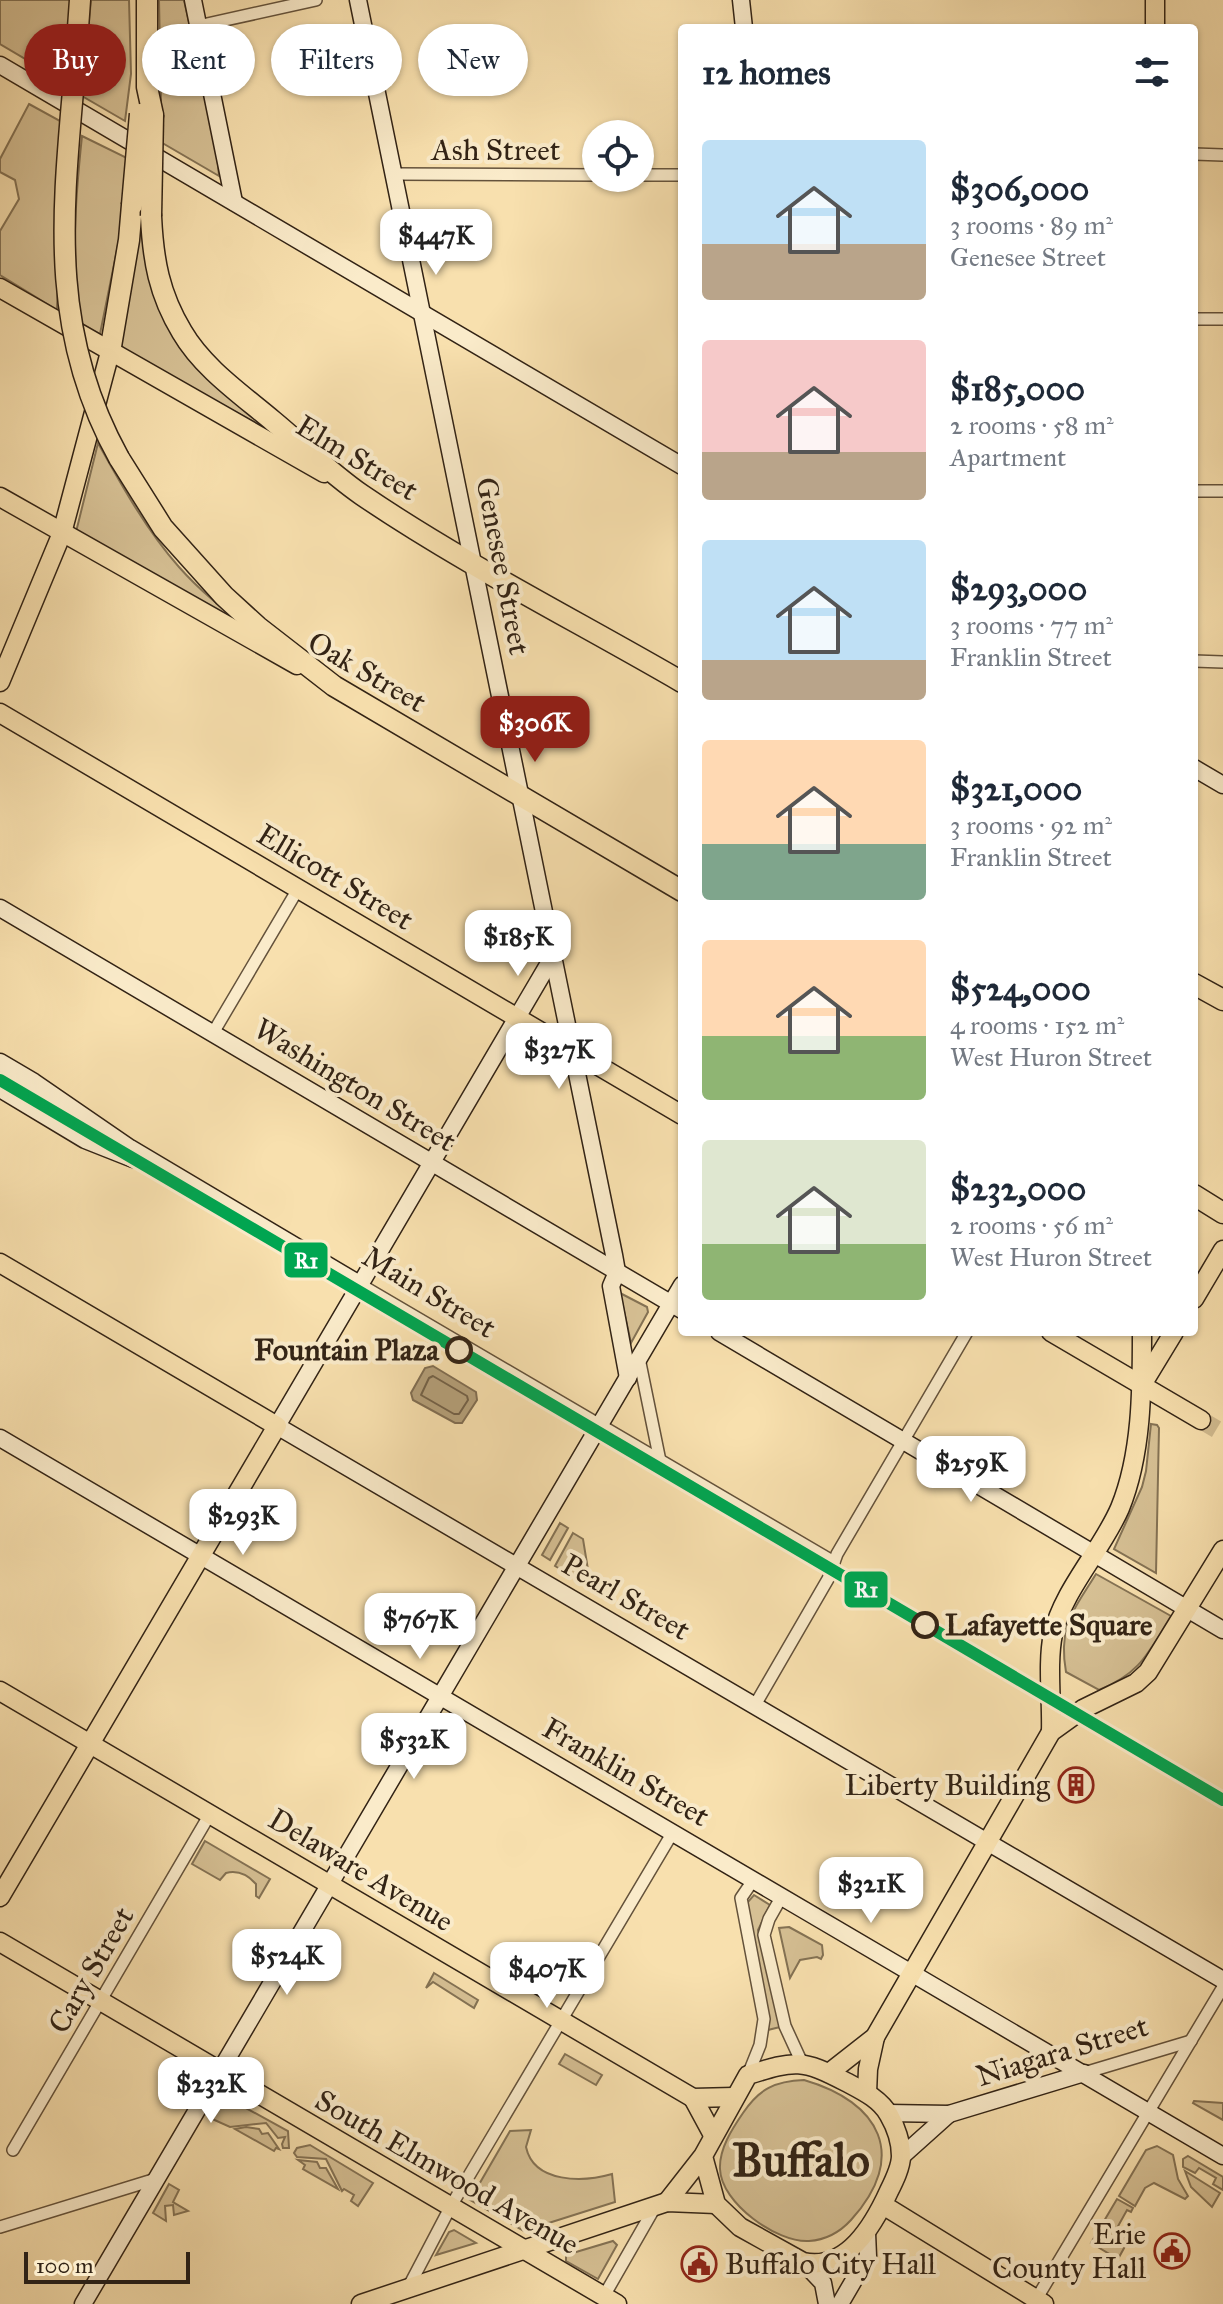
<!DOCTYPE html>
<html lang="en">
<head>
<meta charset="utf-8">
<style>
  :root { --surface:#fff; --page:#f6f6f7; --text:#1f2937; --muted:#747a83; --accent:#8f2418 }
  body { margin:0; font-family:"IM FELL Great Primer",serif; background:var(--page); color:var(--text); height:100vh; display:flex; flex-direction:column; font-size:30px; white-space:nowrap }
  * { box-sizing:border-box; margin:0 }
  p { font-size:26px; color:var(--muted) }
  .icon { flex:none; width:44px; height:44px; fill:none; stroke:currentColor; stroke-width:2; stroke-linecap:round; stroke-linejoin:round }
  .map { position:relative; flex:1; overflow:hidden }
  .side { position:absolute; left:678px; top:24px; width:520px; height:1312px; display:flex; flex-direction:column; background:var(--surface); border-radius:8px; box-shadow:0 2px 6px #0004 }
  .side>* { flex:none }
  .banner { position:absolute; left:24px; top:24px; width:534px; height:72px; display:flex; gap:16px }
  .buttons { position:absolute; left:582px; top:120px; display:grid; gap:16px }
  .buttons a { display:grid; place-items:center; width:72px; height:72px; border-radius:50%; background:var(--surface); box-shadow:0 2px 6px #0004; font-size:40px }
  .scale { position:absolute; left:24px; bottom:20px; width:166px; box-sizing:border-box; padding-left:8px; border:4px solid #322315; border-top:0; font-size:22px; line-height:28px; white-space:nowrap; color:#322315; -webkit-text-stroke:6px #faebca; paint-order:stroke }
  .price { position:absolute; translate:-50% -68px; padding:0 18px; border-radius:16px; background:#fff; color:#222; font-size:26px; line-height:52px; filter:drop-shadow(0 2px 4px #0008) }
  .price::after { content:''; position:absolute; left:50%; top:48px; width:24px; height:18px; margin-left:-12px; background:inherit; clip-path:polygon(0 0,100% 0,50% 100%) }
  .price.active { background:var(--accent); color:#fff }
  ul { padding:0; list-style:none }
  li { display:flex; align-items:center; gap:24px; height:200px; padding:0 24px }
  li span { display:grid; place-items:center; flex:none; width:224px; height:160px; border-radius:8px; color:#555 }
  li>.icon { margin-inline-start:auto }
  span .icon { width:96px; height:96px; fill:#fffc; stroke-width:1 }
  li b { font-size:34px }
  h2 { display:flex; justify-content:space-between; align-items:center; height:96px; padding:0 24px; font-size:34px }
  .chip { padding:0 28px; border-radius:36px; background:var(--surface); box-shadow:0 2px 6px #0004; font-size:28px; line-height:72px }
  .chip.active { background:var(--accent); color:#fff }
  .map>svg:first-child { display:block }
</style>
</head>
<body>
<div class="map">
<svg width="1223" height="2304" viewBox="0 0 1223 2304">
  <rect width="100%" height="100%" fill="#f8e0ae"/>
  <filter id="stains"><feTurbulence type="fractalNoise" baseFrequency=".0025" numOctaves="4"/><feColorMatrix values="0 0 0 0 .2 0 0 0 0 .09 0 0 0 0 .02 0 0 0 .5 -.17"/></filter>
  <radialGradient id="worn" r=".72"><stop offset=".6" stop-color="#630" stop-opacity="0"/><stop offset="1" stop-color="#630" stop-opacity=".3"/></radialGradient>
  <!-- green -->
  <g fill="#d6c094" stroke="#847254" stroke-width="2">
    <polygon points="0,0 71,0 66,83 0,44"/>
    <polygon points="91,0 129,0 131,74 125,121 82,96"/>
    <polygon points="159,0 184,0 216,143 219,176 159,141 161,102"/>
    <polygon points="29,104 62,122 57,310 0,275 0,231 19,199 15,180 0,172 0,159"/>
    <path d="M82,136L127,158L122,225L100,334L81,323C71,255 75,203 82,136Z"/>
    <polygon points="138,229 142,237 154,295 272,432 126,352 121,345"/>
    <path d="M98,443C122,486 147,531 179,567C201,592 228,613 253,633L76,532Z"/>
    <polygon points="620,1293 647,1307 648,1312 631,1343"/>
    <polygon points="1151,1424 1157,1425 1159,1428 1156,1573 1114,1549 1142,1487 1146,1471"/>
    <polygon points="560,1523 568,1528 550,1560 542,1555"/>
    <polygon points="573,1533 583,1539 591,1588 555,1566"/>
    <path d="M1096,1574L1171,1616C1148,1653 1141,1673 1099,1690L1066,1672C1058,1627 1073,1611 1096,1574Z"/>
    <path d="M205,1841L270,1879L259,1898L256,1896V1884C248,1875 238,1870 226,1873L220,1880L192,1864Z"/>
    <polygon points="754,1895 770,1905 758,1930 780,2027 768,2030 747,1903"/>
    <polygon points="789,1927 822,1945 823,1955 821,1959 817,1957 800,1960 790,1978 779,1928"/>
    <polygon points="434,1973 478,2000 474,2008 433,1982 426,1988"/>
    <polygon points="565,2054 602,2075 596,2085 559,2064"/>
    <path d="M804,2080C880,2102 909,2156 851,2220C840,2232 825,2240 809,2241C777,2243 721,2203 720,2169C719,2149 732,2129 743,2113C759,2089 775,2081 804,2080Z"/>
    <polygon points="222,2095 288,2131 289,2148 283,2148 282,2144 285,2137 278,2138 266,2123 230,2127 210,2118"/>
    <polygon points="1194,2101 1223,2103 1223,2120 1193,2103"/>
    <polygon points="246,2127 259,2129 262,2134 268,2133 279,2149 276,2148 274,2151 235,2129"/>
    <path d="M531,2130L526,2147C534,2184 584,2182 612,2174L615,2202L536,2227L534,2223L524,2231L470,2200L510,2131Z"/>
    <polygon points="310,2145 373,2183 358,2206 351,2201 354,2195 344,2189 342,2191 326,2159 297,2157 294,2153 297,2148"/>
    <polygon points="1157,2146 1173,2155 1178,2179 1188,2196 1185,2199 1154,2183 1145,2188 1135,2206 1119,2196 1146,2150"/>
    <polygon points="1188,2156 1223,2177 1223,2190 1213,2184 1216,2178 1199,2168 1195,2173 1183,2167 1183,2159"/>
    <polygon points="298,2160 317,2162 320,2168 326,2168 338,2189 303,2169 305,2165"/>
    <polygon points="1185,2171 1220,2193 1212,2207 1191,2187"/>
    <polygon points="169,2184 179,2190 173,2202 188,2211 174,2215 173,2205 165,2206 166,2221 153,2213"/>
    <polygon points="1117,2199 1133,2208 1131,2212 1127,2210 1117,2228 1119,2233 1129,2239 1118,2259 1091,2243"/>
    <polygon points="454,2230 476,2243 436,2255 449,2232"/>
    <polygon points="613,2241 617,2245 598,2279 566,2261 566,2255"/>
  </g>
  <!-- water -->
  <polygon fill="#b5a07a" stroke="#816e52" stroke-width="2" points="433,1366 476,1392 477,1400 462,1423 455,1423 413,1400 411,1393 425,1368"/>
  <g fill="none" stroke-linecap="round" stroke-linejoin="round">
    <!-- shore -->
    <polygon stroke="#746248" stroke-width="2" points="433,1376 467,1396 468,1400 459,1414 454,1414 421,1395 429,1378"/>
    <!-- primary-tunnel -->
    <polyline stroke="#d0ba8f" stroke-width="18" stroke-dasharray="18 9" stroke-linecap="butt" points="1201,1420 1223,1433"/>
    <defs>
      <g id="street">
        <polyline points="198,26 316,0"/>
        <polyline points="1194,154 1223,155"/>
        <polyline points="395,174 596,175"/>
        <polyline points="640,175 682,175"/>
        <polyline points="1194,319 1223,319"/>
        <polyline points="1194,491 1223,491"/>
        <polyline points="1194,661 1223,662"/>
        <polyline points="213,1033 298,889"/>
        <polyline points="361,1285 834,1562"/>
        <polyline points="357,1292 831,1570"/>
        <polyline points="639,1358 660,1461"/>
        <polyline points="755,1705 828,1579 837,1554 967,1332"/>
        <polyline points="782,1896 769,1919 764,1935 785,2026 802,2063"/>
        <polyline points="1084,2073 1191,2041"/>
        <polyline points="748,2075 760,2045 764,2019 741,1898 754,1879"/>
        <polyline points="13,2150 210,1814"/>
        <polyline points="0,2227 156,2179"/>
        <polyline points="408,2288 451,2206 673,1832"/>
        <polyline points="604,2296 655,2207"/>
        <polyline points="1034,2303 1223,1987"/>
      </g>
      <g id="secondary">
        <polyline points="193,0 234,202"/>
        <polyline points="358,0 614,1255 617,1272 611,1286 628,1378"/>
        <polyline points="741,0 744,28"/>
        <polyline points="0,65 682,466"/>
        <polyline points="1194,768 1223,785"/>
        <polyline points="0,908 682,1310"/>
        <polyline points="552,958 277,1426 1223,1980"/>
        <polyline points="0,1062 34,1082 130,1148 361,1285"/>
        <polyline points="0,1089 85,1140 133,1159"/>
        <polyline points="719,1332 1223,1630"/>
        <polyline points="0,1438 1223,2156"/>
        <polyline points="888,2113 949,2114 1084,2073"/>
        <polyline points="901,2157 949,2114"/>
        <polyline points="803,2262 823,2283 827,2304"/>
        <polyline points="83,2304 682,1285"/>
        <polyline points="840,2304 868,2256 867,2233"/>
      </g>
      <g id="primary">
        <polyline points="1155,28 1155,0"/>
        <polyline points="0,288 324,473"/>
        <polyline points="0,497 297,665"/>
        <polyline points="0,682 62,533 110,352"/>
        <polyline points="0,713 682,1115"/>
        <polyline points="0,1263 277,1426 0,1897"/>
        <polyline points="1194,1299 1223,1250"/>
        <polyline points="1051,1332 1201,1420"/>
        <polyline points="1143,1383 1174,1332"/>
        <polyline points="0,1691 693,2098 734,2097"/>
        <path d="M1051,1732C1052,1701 1047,1663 1053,1634C1063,1590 1102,1550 1120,1508C1142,1454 1142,1390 1142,1332"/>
        <polyline points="0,1942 617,2304"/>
        <polyline points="829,2073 875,2037 1051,1732 1083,1709 1136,1683 1148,1672 1223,1550"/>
        <polyline points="867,2093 868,2069 875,2037"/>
        <polyline points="693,2098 713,2135"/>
        <path d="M667,2202L703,2156L748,2075C796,2060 802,2059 846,2082C863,2091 880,2099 889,2115C896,2127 901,2143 901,2156C901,2167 894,2181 889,2191C874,2224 847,2272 803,2262L740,2227L716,2204L703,2156"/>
        <polyline points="883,2205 1044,2304"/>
        <polyline points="361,2304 667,2202 716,2204"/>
      </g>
      <g id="highway">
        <polyline points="147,0 147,87 153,115"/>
        <polyline points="76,56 80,0"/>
        <path d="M151,216C153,260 159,294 182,332C203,368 241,394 273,421C302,445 330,473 362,495C462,563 577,621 682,682"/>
        <polyline points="110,352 129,240 132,205"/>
        <polyline points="119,458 163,528 224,596 258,627 334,686 682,891"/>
        <polyline points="1194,984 1223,1000"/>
        <polyline points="1194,1195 1223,1213"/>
      </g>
    </defs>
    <!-- street casing -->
    <use href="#street" stroke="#64523b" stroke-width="14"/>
    <!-- secondary casing -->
    <use href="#secondary" stroke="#322315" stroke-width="19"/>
    <!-- primary casing -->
    <use href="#primary" stroke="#322315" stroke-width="21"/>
    <!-- highway casing -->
    <use href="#highway" stroke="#322315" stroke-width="23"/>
    <!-- street -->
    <use href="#street" stroke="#faebca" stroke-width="11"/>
    <!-- secondary -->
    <use href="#secondary" stroke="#faebca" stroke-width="16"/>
    <!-- primary -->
    <use href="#primary" stroke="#f8e0ae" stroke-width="18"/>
    <!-- highway -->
    <use href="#highway" stroke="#f8e0ae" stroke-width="20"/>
    <defs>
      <g id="highway-bridge">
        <path d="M76,56C64,201 45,325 119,458"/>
        <polyline points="132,205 140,114"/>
        <polyline points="151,216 153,115"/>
      </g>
    </defs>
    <!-- highway-bridge casing -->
    <use href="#highway-bridge" stroke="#322315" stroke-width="23" stroke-linecap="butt"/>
    <!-- highway-bridge -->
    <use href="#highway-bridge" stroke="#f8e0ae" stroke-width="20"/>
    <defs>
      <polyline id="rail-1" points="0,1080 1223,1800"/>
    </defs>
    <!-- rail-1 casing -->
    <use href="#rail-1" stroke="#faebca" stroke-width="18"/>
    <!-- rail-1 -->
    <use href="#rail-1" stroke="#00a651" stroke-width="12"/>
  </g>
  <!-- icons -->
  <defs>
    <symbol id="building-ring" viewBox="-11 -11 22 22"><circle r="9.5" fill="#faebca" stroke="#8f2418" stroke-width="1.5"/><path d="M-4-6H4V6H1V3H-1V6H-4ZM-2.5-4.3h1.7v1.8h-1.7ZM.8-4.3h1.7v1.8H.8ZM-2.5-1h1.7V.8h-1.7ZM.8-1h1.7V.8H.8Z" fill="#8f2418"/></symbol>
    <symbol id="civic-ring" viewBox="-11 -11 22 22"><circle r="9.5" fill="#faebca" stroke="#8f2418" stroke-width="1.5"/><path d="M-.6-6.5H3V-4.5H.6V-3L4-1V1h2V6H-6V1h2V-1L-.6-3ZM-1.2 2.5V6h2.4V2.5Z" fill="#8f2418"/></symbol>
  </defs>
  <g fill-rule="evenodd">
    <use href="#building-ring" x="1056" y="1765" width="40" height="40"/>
    <use href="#civic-ring" x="1152" y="2231" width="40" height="40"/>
    <use href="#civic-ring" x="679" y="2244" width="40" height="40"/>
  </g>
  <!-- markers -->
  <g fill="#faebca" stroke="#322315" stroke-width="4">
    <circle cx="459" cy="1350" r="12"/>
    <circle cx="925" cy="1625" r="12"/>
  </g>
  <g text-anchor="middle" stroke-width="8" stroke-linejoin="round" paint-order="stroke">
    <!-- street labels -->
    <g font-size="30" fill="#322315" stroke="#faebca">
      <text x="496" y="160">Ash Street</text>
      <text transform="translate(357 458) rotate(31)" y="10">Elm Street</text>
      <text transform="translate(503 566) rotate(79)" y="10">Genesee Street</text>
      <text transform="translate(367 672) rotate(30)" y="10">Oak Street</text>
      <text transform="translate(335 877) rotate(31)" y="10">Ellicott Street</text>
      <text transform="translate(355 1085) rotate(31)" y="10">Washington Street</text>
      <text transform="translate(429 1292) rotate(31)" y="10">Main Street</text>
      <text transform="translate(626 1597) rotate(30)" y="10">Pearl Street</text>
      <text transform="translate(626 1772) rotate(30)" y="10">Franklin Street</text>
      <text transform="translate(361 1870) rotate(31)" y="10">Delaware Avenue</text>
      <text transform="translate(91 1970) rotate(-60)" y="10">Cary Street</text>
      <text transform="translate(1062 2051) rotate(-17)" y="10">Niagara Street</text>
      <text transform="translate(447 2172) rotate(30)" y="10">South Elmwood Avenue</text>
    </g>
    <!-- stop labels -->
    <g font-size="30" font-weight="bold" fill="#322315" stroke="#faebca" text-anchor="end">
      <text x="439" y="1360">Fountain Plaza</text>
      <text x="945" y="1635" text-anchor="start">Lafayette Square</text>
    </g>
    <!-- poi labels -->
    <g font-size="30" fill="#322315" stroke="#faebca" text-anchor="end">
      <text x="1050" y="1795">Liberty Building</text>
      <text x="1146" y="2244">Erie<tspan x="1146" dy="34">County Hall</tspan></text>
      <text x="725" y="2274" text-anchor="start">Buffalo City Hall</text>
    </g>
    <!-- town labels -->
    <g font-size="46" font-weight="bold" fill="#322315" stroke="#faebca">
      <text x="801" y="2176">Buffalo</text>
    </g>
  </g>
  <g stroke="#faebca" stroke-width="3">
    <rect x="283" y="1241" width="46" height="38" rx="8" fill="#00a651"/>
    <rect x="843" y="1570" width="46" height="39" rx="8" fill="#00a651"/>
  </g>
  <g font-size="22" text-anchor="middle" font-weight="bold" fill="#fff">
    <text x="306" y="1268">R1</text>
    <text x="866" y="1597">R1</text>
  </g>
  <rect width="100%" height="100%" filter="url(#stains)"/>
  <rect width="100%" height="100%" fill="url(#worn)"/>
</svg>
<div class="buttons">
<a><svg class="icon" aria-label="locate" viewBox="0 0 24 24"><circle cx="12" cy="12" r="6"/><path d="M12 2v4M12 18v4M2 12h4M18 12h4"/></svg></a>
</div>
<div class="scale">100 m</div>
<b class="price" style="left:436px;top:277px">$447K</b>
<b class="price active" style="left:535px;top:764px">$306K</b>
<b class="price" style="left:518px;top:978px">$185K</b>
<b class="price" style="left:559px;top:1091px">$327K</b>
<b class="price" style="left:971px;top:1504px">$259K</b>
<b class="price" style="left:243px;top:1557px">$293K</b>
<b class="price" style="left:420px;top:1661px">$767K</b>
<b class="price" style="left:414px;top:1781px">$532K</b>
<b class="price" style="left:871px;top:1925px">$321K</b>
<b class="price" style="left:287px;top:1997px">$524K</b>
<b class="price" style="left:547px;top:2010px">$407K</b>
<b class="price" style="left:211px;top:2125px">$232K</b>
<div class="banner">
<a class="chip active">Buy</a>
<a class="chip">Rent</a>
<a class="chip">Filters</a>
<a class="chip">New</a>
</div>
<section class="side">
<h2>12 homes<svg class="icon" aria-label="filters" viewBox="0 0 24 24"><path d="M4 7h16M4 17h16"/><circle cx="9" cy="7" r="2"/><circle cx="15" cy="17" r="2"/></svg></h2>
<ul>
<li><span style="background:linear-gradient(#bfe0f5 65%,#b9a48a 0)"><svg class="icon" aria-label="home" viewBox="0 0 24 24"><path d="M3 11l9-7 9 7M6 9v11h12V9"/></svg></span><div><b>$306,000</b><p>3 rooms · 89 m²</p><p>Genesee Street</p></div></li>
<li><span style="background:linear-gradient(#f6c9c9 70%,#b9a48a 0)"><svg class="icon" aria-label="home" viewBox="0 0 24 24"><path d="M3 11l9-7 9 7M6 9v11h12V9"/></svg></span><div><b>$185,000</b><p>2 rooms · 58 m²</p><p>Apartment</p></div></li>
<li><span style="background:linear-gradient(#bfe0f5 75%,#b9a48a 0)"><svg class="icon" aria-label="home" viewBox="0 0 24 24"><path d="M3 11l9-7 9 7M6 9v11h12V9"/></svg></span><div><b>$293,000</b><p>3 rooms · 77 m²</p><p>Franklin Street</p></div></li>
<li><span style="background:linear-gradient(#ffd9b3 65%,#7fa58c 0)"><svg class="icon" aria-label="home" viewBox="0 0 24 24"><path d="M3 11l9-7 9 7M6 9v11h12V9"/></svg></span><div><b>$321,000</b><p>3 rooms · 92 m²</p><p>Franklin Street</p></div></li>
<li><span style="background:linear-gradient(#ffd9b3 60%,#8fb573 0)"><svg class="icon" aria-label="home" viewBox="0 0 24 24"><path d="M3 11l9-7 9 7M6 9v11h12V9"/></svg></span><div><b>$524,000</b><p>4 rooms · 152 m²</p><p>West Huron Street</p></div></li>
<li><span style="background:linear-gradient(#dfe7d0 65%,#8fb573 0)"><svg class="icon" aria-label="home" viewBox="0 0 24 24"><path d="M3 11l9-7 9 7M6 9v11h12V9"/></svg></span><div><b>$232,000</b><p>2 rooms · 56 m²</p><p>West Huron Street</p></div></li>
</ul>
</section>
</div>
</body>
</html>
